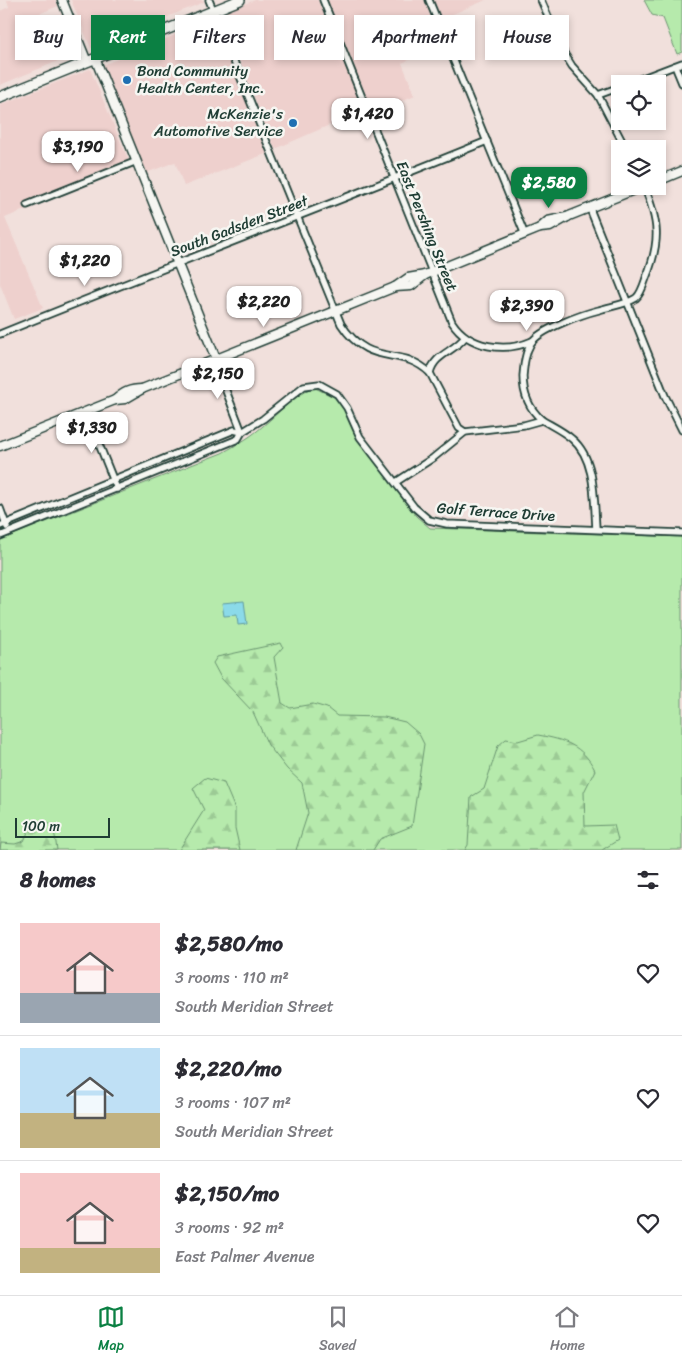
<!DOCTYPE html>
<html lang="en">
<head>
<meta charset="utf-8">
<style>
  :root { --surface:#fff; --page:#f2f2f3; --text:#2b2b33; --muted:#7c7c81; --line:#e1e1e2; --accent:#0b8043 }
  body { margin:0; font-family:Sriracha,sans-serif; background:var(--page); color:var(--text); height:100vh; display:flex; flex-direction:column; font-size:19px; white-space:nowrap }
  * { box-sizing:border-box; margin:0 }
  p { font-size:16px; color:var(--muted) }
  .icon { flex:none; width:28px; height:28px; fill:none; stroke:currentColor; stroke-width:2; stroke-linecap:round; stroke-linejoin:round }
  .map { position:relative; height:850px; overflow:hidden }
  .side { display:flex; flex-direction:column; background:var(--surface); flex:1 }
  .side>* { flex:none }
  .guide { position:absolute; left:15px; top:15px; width:652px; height:45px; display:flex; gap:10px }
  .controls { position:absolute; left:611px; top:75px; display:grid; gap:10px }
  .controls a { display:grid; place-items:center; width:55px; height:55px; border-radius:0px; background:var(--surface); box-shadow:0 2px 8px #0003; font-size:25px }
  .scale { position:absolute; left:15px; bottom:12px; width:95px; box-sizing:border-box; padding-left:5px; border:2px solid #1f3d34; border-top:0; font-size:14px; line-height:18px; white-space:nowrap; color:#1f3d34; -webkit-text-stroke:4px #f6f6f2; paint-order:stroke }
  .price { position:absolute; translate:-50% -42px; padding:0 11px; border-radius:10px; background:#fff; color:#222; font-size:16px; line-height:32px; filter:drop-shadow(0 1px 2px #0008) }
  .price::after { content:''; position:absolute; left:50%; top:30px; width:15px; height:11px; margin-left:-8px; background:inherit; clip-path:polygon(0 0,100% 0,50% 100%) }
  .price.on { background:var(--accent); color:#fff }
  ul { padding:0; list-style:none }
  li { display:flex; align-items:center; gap:15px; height:125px; padding:0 20px }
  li+li { border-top:1px solid var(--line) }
  li span { display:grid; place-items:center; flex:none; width:140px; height:100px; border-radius:0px; color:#555 }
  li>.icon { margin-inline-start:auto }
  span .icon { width:60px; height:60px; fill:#fffc; stroke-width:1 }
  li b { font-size:21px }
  h2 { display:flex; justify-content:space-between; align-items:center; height:60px; padding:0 20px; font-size:21px }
  .tag { padding:0 18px; border-radius:0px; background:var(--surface); box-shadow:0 2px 8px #0003; font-size:18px; line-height:45px }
  .tag.on { background:var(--accent); color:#fff }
  .menu { display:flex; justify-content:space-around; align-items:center; height:70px; border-top:1px solid var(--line); background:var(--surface); font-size:14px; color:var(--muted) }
  .menu a { display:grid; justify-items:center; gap:2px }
  .menu .on { color:var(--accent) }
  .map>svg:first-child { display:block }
</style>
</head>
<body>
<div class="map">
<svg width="682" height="850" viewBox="0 0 682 850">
  <defs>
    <pattern id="forest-firs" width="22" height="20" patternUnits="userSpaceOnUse" patternTransform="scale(1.25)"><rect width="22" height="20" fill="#b6eaac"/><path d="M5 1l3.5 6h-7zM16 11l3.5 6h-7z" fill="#9cca95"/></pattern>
  </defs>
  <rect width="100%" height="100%" fill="#f1e0dc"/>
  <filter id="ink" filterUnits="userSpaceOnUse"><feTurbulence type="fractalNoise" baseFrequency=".02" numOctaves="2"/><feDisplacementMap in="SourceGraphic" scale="10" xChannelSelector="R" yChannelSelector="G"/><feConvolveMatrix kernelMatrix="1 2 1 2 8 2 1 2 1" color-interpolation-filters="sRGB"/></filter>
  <g filter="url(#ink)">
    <!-- built -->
    <g fill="#eed0cd">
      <polygon points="7,0 55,0 58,6 27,19 35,39 66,27 75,54 0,85 0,11 9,7"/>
      <polygon points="71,0 203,0 204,2 91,48"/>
      <polygon points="255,0 318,0 364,110 275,149 222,17 225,12"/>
      <polygon points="327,0 424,0 442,45 402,63 415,95 373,113"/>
      <polygon points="433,0 486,0 441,19"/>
      <polygon points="211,20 215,23 268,153 184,186 175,162 146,173 103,65"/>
      <polygon points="90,69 131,166 5,218 43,308 14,319 0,284 0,105"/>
    </g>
    <!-- green -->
    <g fill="#b6eaac" stroke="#6a9470">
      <polygon points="644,0 682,0 682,52 677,54 663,18 652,15"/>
      <path d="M313,387L334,397L343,407L357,439L416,516L430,528L682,537V850H0V540L222,453C231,448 240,443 249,437C271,422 288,399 313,387Z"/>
    </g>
    <!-- forest -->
    <g fill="url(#forest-firs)" stroke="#6a9470">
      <polygon points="281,643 283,647 274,657 282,703 290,708 313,704 327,708 337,716 384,717 405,722 419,734 424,744 412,826 380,839 373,850 296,850 308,813 302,783 287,769 268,745 253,712 221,678 213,663 217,657"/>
      <path d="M538,735C565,740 582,745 595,770L584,792L585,826L614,825L618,840L602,850H465L468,845L471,797L484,789L498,746L506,739L518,741Z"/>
      <polygon points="205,778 224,783 235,809 235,828 240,850 179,850 204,810 193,788"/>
      <polygon points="41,822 50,824 55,836 57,850 0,850 1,843 15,844 24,841 29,830"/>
    </g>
    <!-- water -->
    <polygon fill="#8bdae9" stroke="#609ba1" points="244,601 247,624 238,625 237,615 224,616 222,603"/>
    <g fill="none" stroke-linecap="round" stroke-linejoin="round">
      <defs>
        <g id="minor">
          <path d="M209,0L341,324C371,370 400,344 430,373"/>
          <path d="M323,0L452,322C469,348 505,353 532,341"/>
          <polyline points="429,0 525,235"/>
          <polyline points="541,0 564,53 572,66 598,95 626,149"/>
          <polyline points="675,66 682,83"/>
          <polyline points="627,84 682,63"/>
          <polyline points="598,95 620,87"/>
          <polyline points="27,205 137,161"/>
          <polyline points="590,209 665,396 682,430"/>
          <path d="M0,334C162,268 325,207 487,141"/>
          <polyline points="214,360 242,432"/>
          <polyline points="86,412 117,489"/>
          <path d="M542,420C528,408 523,394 523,376C524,365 525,353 531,343C540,329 583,314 599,310C611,306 625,305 636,298C641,294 644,284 646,278C661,241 659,222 644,186"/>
          <path d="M465,432L459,428L430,373C434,354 454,352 465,337"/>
          <path d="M396,482L433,458L465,432L524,425L542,420C552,426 563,431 572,439C596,459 594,500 596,528"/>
          <polyline points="0,508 7,527"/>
          <polyline points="0,526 234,430 242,432"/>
          <polyline points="0,536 238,439 242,432 263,419 304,386 319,384 337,394 347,408 360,437 414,507 429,520 447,524 682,533"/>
        </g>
        <g id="tertiary">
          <polyline points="62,0 87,62"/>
          <polyline points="95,58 216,359"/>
          <polyline points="658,181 682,171"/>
          <polyline points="540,228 548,221 567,217"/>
          <polyline points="395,287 411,286 425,275"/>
          <path d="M115,400C124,392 130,389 142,389"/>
          <polyline points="0,446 115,400 125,399 142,389 395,287 408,278 425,275 540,228 550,227 569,216 644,186"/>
        </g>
        <polyline id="primary" points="0,97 240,0"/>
      </defs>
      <!-- minor casing -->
      <use href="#minor" stroke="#1f3d34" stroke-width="9"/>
      <!-- tertiary casing -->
      <use href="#tertiary" stroke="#1f3d34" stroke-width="11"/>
      <!-- primary casing -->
      <use href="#primary" stroke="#1f3d34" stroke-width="12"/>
      <!-- minor -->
      <use href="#minor" stroke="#f6f6f2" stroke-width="5.5"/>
      <!-- tertiary -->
      <use href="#tertiary" stroke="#f6f6f2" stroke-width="8"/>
      <!-- primary -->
      <use href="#primary" stroke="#f6f6f2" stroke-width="9"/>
    </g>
  </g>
  <!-- markers -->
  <g fill="#1f6fb2" stroke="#f6f6f2" stroke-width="2">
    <circle cx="127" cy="80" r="5"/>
    <circle cx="293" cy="123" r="5"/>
  </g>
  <g text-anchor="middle" stroke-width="5" stroke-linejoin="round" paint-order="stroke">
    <!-- poi labels -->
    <g font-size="15" fill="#1f3d34" stroke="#f6f6f2" text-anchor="start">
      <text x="137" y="76">Bond Community<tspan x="137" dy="17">Health Center, Inc.</tspan></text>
      <text x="283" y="119" text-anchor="end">McKenzie's<tspan x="283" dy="17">Automotive Service</tspan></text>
    </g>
    <!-- street labels -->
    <g font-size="15" fill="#1f3d34" stroke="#f6f6f2">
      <text transform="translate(239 226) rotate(-21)" y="5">South Gadsden Street</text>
      <text transform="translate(427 226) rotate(68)" y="5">East Pershing Street</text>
      <text transform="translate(496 512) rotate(4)" y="5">Golf Terrace Drive</text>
    </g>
  </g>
</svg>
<div class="controls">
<a><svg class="icon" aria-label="locate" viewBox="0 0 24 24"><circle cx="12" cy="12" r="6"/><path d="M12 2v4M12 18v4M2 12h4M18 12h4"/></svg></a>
<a><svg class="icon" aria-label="layers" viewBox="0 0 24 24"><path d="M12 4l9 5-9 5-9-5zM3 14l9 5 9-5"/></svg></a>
</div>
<div class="scale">100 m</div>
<b class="price" style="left:368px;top:140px">$1,420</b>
<b class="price" style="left:78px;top:173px">$3,190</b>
<b class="price on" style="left:549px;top:209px">$2,580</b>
<b class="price" style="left:85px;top:287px">$1,220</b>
<b class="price" style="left:264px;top:328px">$2,220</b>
<b class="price" style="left:527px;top:332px">$2,390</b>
<b class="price" style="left:218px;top:400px">$2,150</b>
<b class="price" style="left:92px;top:454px">$1,330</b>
<div class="guide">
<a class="tag">Buy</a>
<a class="tag on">Rent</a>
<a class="tag">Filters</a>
<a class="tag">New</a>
<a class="tag">Apartment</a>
<a class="tag">House</a>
</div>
</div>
<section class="side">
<h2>8 homes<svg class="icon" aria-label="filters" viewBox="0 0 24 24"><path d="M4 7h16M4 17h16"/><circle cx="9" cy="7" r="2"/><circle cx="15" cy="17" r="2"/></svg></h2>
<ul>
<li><span style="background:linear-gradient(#f6c9c9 70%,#9aa5b1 0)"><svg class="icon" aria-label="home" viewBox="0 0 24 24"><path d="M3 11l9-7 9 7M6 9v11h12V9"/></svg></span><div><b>$2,580/mo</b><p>3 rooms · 110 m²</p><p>South Meridian Street</p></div><svg class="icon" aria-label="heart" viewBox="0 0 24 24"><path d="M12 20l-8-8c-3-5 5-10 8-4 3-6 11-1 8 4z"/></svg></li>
<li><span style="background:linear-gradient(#bfe0f5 65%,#c2b280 0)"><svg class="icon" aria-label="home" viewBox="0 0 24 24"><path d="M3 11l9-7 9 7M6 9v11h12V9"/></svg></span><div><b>$2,220/mo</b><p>3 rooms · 107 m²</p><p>South Meridian Street</p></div><svg class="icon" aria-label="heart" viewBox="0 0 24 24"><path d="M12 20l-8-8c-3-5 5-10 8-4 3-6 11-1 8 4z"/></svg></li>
<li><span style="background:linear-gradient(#f6c9c9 75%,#c2b280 0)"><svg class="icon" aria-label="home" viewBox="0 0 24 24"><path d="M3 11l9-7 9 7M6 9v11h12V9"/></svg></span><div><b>$2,150/mo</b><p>3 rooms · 92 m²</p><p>East Palmer Avenue</p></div><svg class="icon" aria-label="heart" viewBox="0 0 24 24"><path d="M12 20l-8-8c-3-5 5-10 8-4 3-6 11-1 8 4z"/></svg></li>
</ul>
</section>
<nav class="menu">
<a class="on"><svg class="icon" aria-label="map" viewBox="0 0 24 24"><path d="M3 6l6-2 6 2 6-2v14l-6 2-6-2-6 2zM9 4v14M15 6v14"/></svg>Map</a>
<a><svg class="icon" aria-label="saved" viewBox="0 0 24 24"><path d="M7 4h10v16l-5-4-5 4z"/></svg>Saved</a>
<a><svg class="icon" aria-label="home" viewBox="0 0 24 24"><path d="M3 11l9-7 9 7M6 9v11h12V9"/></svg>Home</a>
</nav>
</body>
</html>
